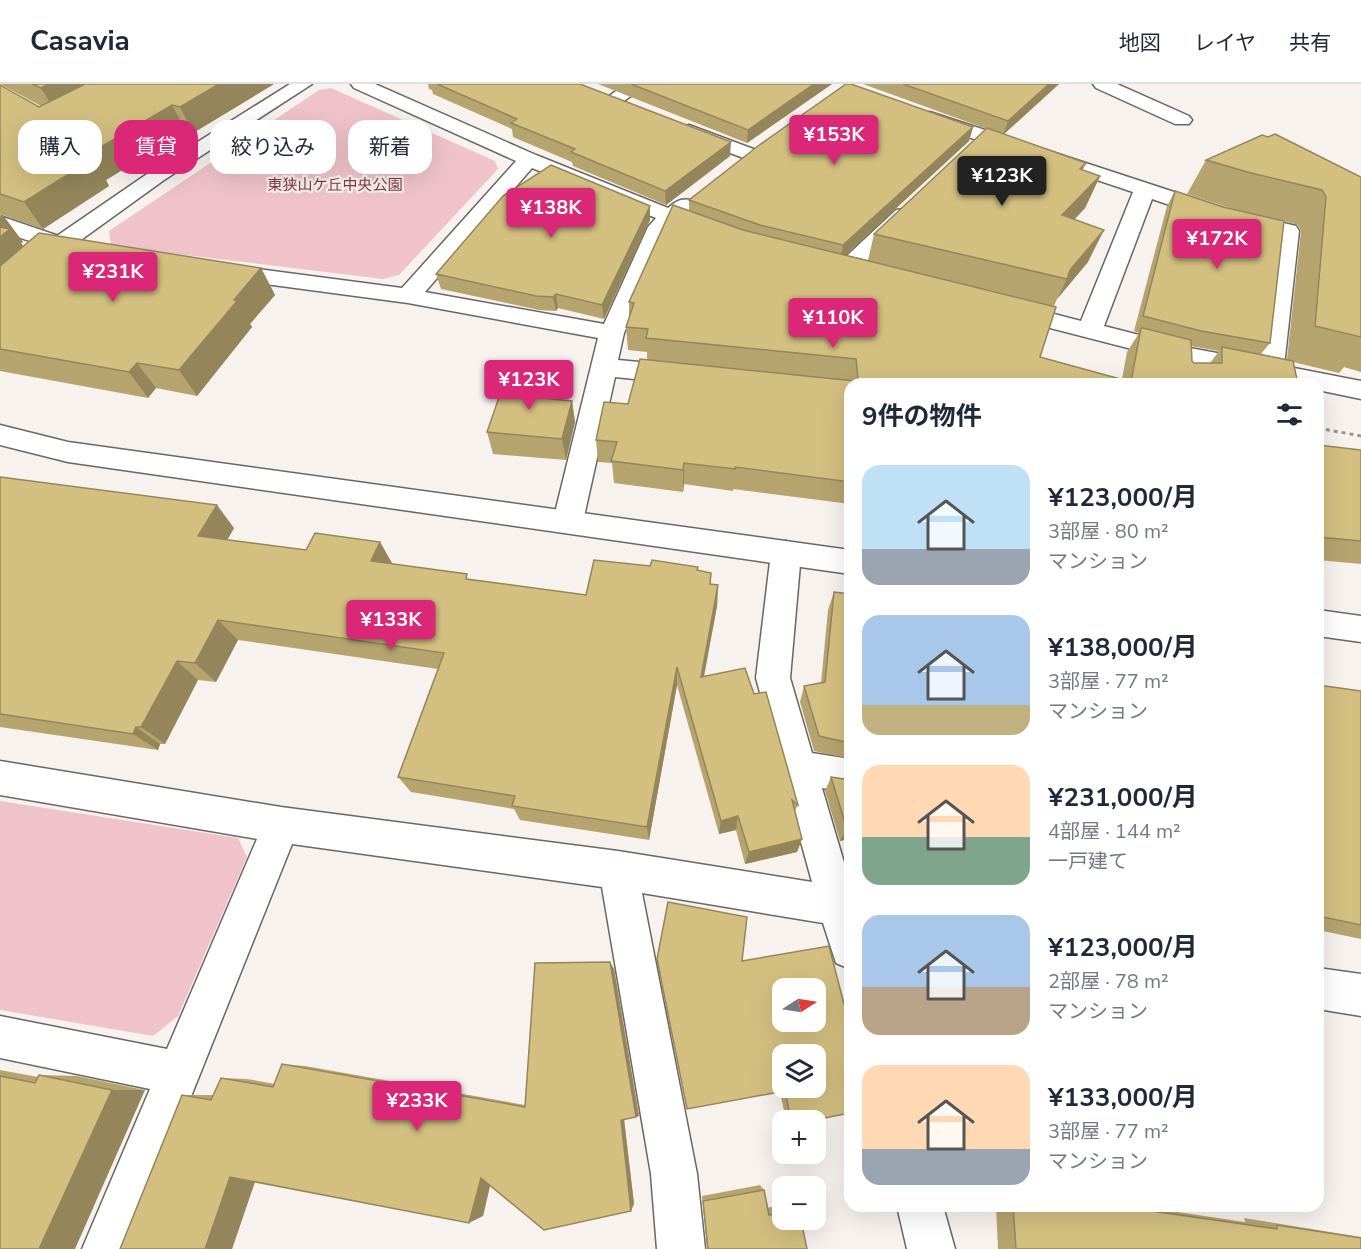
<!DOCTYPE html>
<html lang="ja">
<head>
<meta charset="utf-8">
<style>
  :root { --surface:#fff; --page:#f2f2f3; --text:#1f2937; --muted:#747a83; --line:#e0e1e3; --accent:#db2777 }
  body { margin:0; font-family:"Nunito Sans","Noto Sans JP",sans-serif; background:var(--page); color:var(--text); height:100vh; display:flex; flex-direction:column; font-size:22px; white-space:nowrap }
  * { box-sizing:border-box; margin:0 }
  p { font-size:20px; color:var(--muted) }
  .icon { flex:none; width:33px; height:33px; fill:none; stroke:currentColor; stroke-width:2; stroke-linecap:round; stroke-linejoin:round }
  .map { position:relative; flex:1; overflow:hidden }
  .side { position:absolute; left:844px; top:294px; width:480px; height:834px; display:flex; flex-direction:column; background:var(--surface); border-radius:18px; box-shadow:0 6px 24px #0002 }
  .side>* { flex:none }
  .banner { position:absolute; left:18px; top:36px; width:570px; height:54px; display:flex; gap:12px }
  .needle { width:39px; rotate:78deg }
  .controls { position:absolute; left:772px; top:894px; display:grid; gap:12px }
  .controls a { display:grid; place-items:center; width:54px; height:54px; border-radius:12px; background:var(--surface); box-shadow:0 6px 24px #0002; font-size:30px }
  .price { position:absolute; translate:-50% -51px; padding:0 14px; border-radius:6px; background:var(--accent); color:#fff; font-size:20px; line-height:39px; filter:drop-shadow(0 2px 3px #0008) }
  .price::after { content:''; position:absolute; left:50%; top:36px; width:18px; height:14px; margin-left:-9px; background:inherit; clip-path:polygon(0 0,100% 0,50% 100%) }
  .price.selected { background:#222; color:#fff }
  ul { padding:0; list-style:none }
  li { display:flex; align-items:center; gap:18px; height:150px; padding:0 18px }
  li span { display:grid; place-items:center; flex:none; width:168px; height:120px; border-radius:18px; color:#555 }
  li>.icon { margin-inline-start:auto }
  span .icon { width:72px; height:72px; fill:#fffc; stroke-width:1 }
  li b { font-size:26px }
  h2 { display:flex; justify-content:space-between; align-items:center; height:72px; padding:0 18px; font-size:26px }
  .tag { padding:0 21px; border-radius:18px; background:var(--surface); box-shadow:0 6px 24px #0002; font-size:21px; line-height:54px }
  .tag.selected { background:var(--accent); color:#fff }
  header { display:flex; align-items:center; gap:36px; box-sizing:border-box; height:84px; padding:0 30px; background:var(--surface); border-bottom:2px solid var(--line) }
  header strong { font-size:28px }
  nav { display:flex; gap:33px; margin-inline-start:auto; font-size:21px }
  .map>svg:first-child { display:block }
</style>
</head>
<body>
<header>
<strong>Casavia</strong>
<nav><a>地図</a><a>レイヤ</a><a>共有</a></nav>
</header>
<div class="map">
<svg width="1361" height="1165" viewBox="0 0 1361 1165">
  <rect width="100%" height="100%" fill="#f7f2ee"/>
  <!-- green -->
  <g fill="#f0c3ca">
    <polygon points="331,4 495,77 498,85 399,191 383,195 111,162 109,147 319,6"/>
    <polygon points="0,717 238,754 247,773 178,932 153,952 0,926"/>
  </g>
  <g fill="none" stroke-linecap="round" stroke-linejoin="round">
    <defs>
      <g id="street">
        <path d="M351,0H375L536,71L668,124C676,117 681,114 692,116L695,121L686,131L717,143L720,148L717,153L709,155L701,153L674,141L669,146L624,249L618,276L682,282L691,285L695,291L691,297L682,300L615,293L583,437L578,445L568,448L558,445L553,437L598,254L408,219L220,194L212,192L208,187L212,182L220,180L402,204L516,77L354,4ZM532,84L656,134L648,143L604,240L425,208Z"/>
        <polygon points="626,0 648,0 618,21 604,21 602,17"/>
        <polygon points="1093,0 1117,0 1189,32 1192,36 1189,40 1175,40 1096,4"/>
        <path d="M930,28L1229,126L1296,142L1299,147L1284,282L1361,297V315L1318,306V300H1287L1190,280L1000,231L996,226L1000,221L1008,218L1081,237L1133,108L923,38L920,34L923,30ZM1152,115L1214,136L1276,151L1260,277L1190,264L1104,242Z"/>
        <polygon points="689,41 756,66 759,70 756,74 749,76 682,51 679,47 682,43"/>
        <polygon points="904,125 912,126 915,131 912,136 852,192 844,194 836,192 832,187 836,182 896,126"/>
        <polygon points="0,132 85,161 88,166 85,171 77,173 0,147"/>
        <polygon points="786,457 797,461 801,469 790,594 812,669 850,675 850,709 822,704 850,799 850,885 836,879 823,839 642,809 697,1090 705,1165 657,1165 651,1090 602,803 292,760 130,1165 82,1165 150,1005 0,974 0,932 167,965 257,755 0,711 0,677 281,723 618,767 812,798 756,594 771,469 775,461"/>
        <polygon points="1318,884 1361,890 1361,932 1318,925"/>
        <polygon points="897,1122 943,1122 955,1165 907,1165"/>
      </g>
      <g id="secondary">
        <polygon points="290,0 312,0 164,96 67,166 8,218 0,220 0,201 51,156 150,88"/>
        <polygon points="0,341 68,358 850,466 850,490 68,378 0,361"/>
        <polygon points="1318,526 1361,532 1361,558 1318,552"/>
      </g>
    </defs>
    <!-- street casing -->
    <use href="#street" stroke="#6b6663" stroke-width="3"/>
    <!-- secondary casing -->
    <use href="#secondary" stroke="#6b6663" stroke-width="3"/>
    <!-- path -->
    <polyline stroke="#989592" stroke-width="3" stroke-dasharray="4 4" stroke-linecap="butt" points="1318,344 1361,352"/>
    <!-- street -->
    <use href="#street" fill="#fff" fill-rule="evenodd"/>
    <!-- secondary -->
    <use href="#secondary" fill="#fff" fill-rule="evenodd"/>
  </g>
  <!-- wall -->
  <g fill="#b5a46e" fill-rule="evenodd">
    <polygon points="0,0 274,0 193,49 186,47 106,96 109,102 43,145 0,130 23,158 21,159 23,163 261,184 275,211 250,240 252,243 197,312 156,304 148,314 0,287 0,1 39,23 41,22"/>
    <polygon points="428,0 580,0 730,72 666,121 573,82 572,78 513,53 512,45 433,10 432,6 429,5"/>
    <polygon points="598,0 832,0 747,59"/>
    <path d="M863,0H1059L1004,50L1086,79L1083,86L1100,92L1085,124L1075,135L1088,178L1057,215L1054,222L1040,273L1122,295L1127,268L1139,249L1134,247L1167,122L1175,107L1223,123L1270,134L1230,124L1187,110L1206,76L1268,53L1361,93V288L1344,283L1339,289L1293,278L1298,300H850V420L733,405V407L684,400L683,408L614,399L612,379L598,378L596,356L628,320L647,276V268L628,266L626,243L629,233V218L689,127V116L973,43L969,57L845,171L868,176L874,150L987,45ZM1284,137L1298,141L1301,147L1287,275L1261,270L1270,259ZM1191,262L1219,267L1210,279H1194L1192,277Z"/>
    <polygon points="650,136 604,235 558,224 556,227 539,226 441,205 436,190"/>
    <polygon points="572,317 575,338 566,376 493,370 487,348"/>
    <polygon points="1318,361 1361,366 1361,480 1318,476"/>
    <polygon points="0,393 234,444 227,456 306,466 380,458 392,480 469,495 586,511 650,482 698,483 698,486 711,489 711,500 718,501 717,522 704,593 754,610 798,721 795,727 802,755 797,768 745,780 736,746 719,750 677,601 649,756 520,736 514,725 411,708 398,693 438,585 238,556 216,598 198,596 165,660 160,660 158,666 0,643"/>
    <polygon points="834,508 850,510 850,675 814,667 800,618 804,602 821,599 828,526"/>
    <polygon points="1318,601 1361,607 1361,855 1318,846"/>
    <polygon points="831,693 850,696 850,777 844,756 840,757 825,707"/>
    <polygon points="742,877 815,1036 786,1036 780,1008"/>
    <polygon points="614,885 639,1032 624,1036 634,1120 490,1101 483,1132 255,1098 232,1165 182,1011 213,1011 221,994 247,995 275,1000 282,980 305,982 525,1021"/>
    <polygon points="0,986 38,993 39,991 77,992 145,1006 0,1165"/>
    <polygon points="760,1101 764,1106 767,1124 783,1120 783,1136 807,1165 707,1165 702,1112"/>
    <polygon points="996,1122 1137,1122 1245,1138 1244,1134 1361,1153 1361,1165 998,1165"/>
  </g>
  <!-- shaded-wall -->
  <g fill="#94865a">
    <polygon points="49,0 113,0 57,30 41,4"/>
    <polygon points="219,0 274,0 193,49 180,23"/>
    <polygon points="814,0 832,0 747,59 748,46"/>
    <polygon points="1049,0 1059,0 1003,51 1008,37"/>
    <polygon points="172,21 186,47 106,96 109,102 43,145 24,118 84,73"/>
    <polygon points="973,43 969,57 840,176 843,161"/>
    <polygon points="731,58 730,72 666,121 665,107"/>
    <polygon points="1100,92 1085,124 1048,163 1062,131"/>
    <polygon points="650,122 650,136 604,235 602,221"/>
    <polygon points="3,131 23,158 21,159 30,171 0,198 0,133"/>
    <polygon points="1104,146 1088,178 1057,215 1067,195 1070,186"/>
    <polygon points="261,184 275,211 250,240 252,243 197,312 179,286 234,216"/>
    <polygon points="556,210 558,224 556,227 553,213"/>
    <polygon points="137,279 156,304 148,314 129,288"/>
    <polygon points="548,300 552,322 544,314"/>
    <polygon points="572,317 575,338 566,376 562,355"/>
    <polygon points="684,379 684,400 683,408 683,386"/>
    <polygon points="217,421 234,444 217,474 198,452"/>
    <polygon points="380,458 392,479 383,499 371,477"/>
    <polygon points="718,501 717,522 700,612 701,593"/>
    <polygon points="218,536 238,556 216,598 195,579"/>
    <polygon points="177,577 198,596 165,660 141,643"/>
    <polygon points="677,583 677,601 649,756 647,743"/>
    <polygon points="136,643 160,660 158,666 133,650"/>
    <polygon points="738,732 736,746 719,750 721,737"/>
    <polygon points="847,745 850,745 844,756 840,757"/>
    <polygon points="802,755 797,768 745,780 749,768"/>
    <polygon points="610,878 614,885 639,1032 636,1033"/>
    <polygon points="112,1006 145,1006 75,1165 39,1165"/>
    <polygon points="624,1035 634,1120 631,1127 621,1036"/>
    <polygon points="258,1088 232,1165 205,1165 230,1093"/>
    <polygon points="493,1089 483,1132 469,1139 481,1094"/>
  </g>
  <!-- building -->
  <g fill="#d3bf80" stroke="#94865a" stroke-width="1.5" fill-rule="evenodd">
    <polygon points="32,0 49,0 41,4"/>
    <polygon points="85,0 219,0 180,23 172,21 84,73 93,75 24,118 0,110 0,1 39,23"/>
    <polygon points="437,0 580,0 731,58 665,107 571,68 575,65 511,39 517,35"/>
    <polygon points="631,0 814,0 748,46"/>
    <polygon points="846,0 851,0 973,43 843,161 760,141 689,116 758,62"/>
    <polygon points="903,0 1049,0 1008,37"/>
    <polygon points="987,44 1086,79 1080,85 1100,92 1062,131 1104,146 1070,186 1067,195 874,150"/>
    <polygon points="1275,50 1361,93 1361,253 1315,242 1326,113 1322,106 1251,89 1206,76 1262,51 1268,53"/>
    <polygon points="551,81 650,122 602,221 556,210 553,213 536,212 436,190 503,112"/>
    <polygon points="1175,107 1223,123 1284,137 1270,259 1201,247 1143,232"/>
    <polygon points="673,121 743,146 1056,223 1040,273 1131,298 1141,244 1143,244 1191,256 1192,277 1194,279 1222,279 1222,263 1293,277 1298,300 850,300 850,398 735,383 735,385 684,379 683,386 611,377 617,358 596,356 604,318 628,320 640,275 855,297 858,295 856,275 646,254 648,245 626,243 634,219 629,218"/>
    <polygon points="0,143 10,145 0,153"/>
    <polygon points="39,149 261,184 234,216 237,217 179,286 137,279 129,288 0,265 0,182"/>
    <polygon points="506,293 548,300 544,314 572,317 562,355 487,348"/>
    <polygon points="1318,361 1361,366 1361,457 1318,453"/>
    <polygon points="0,393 217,421 198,452 306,466 315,449 380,458 371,477 467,490 466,495 586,511 594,476 650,482 652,476 698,483 697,486 711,489 710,500 718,501 701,593 745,584 754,610 766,608 798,721 792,716 802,755 749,768 738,732 721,737 677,583 647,743 512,722 515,712 398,693 444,569 218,536 195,579 177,577 141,643 136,643 133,650 0,630"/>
    <polygon points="834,508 850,510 850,659 819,652 804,602 825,598"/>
    <polygon points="1318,601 1361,607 1361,841 1318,832"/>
    <polygon points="831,693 850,696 850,745 847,745"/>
    <path d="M668,818L747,833L742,877L829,862L850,943V1029L815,1036H791L785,1007L687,1025L657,875ZM783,904H816V938H783ZM783,970H816V1004H783Z"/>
    <polygon points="610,878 636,1033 621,1036 631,1127 544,1146 481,1094 469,1139 230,1093 205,1165 120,1165 182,1011 211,1016 221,994 273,1003 282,980 525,1023 535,879"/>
    <polygon points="39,991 112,1006 39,1165 0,1165 0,992 35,999"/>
    <polygon points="764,1106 769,1131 783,1128 783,1136 801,1136 807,1165 708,1165 703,1117"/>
    <polygon points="1013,1122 1137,1122 1138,1125 1277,1145 1277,1141 1361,1154 1361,1165 1016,1165"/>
  </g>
  <g text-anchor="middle" stroke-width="4.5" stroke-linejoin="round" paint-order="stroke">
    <!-- far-park labels -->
    <g font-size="15" fill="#89364a" stroke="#f7f2ee">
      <text x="335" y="106">東狭山ケ丘中央公園</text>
    </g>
  </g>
</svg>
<div class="controls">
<a><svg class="needle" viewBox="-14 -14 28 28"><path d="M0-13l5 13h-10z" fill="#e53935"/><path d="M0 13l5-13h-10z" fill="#747a83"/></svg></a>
<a><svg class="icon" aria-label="layers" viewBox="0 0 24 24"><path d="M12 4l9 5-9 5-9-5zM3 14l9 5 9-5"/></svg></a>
<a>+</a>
<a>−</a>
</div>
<b class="price" style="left:834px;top:82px">¥153K</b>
<b class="price selected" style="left:1002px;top:123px">¥123K</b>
<b class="price" style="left:551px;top:155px">¥138K</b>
<b class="price" style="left:1217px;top:186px">¥172K</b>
<b class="price" style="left:113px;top:219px">¥231K</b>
<b class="price" style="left:833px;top:265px">¥110K</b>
<b class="price" style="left:529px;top:327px">¥123K</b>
<b class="price" style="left:391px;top:567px">¥133K</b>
<b class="price" style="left:417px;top:1048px">¥233K</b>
<div class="banner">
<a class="tag">購入</a>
<a class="tag selected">賃貸</a>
<a class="tag">絞り込み</a>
<a class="tag">新着</a>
</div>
<section class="side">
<h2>9件の物件<svg class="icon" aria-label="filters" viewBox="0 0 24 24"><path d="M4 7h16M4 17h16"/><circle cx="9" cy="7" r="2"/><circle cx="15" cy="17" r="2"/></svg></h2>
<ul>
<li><span style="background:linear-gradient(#bfe0f5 70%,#9aa5b1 0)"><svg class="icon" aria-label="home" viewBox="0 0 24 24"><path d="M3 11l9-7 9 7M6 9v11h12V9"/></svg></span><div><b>¥123,000/月</b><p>3部屋 · 80 m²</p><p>マンション</p></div></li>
<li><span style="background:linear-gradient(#a9c7e8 75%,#c2b280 0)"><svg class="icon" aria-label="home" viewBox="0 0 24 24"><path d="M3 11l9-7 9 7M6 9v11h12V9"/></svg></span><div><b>¥138,000/月</b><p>3部屋 · 77 m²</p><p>マンション</p></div></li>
<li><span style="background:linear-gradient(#ffd9b3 60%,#7fa58c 0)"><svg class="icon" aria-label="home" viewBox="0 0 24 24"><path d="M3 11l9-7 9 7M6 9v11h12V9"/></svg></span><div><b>¥231,000/月</b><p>4部屋 · 144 m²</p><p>一戸建て</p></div></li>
<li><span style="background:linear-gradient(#a9c7e8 60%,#b9a48a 0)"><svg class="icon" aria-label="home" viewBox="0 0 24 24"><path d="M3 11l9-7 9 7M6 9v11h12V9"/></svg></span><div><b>¥123,000/月</b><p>2部屋 · 78 m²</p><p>マンション</p></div></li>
<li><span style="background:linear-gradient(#ffd9b3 70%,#9aa5b1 0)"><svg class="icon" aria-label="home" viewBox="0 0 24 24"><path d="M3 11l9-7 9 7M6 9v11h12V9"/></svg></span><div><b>¥133,000/月</b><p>3部屋 · 77 m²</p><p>マンション</p></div></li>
</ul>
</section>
</div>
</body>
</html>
